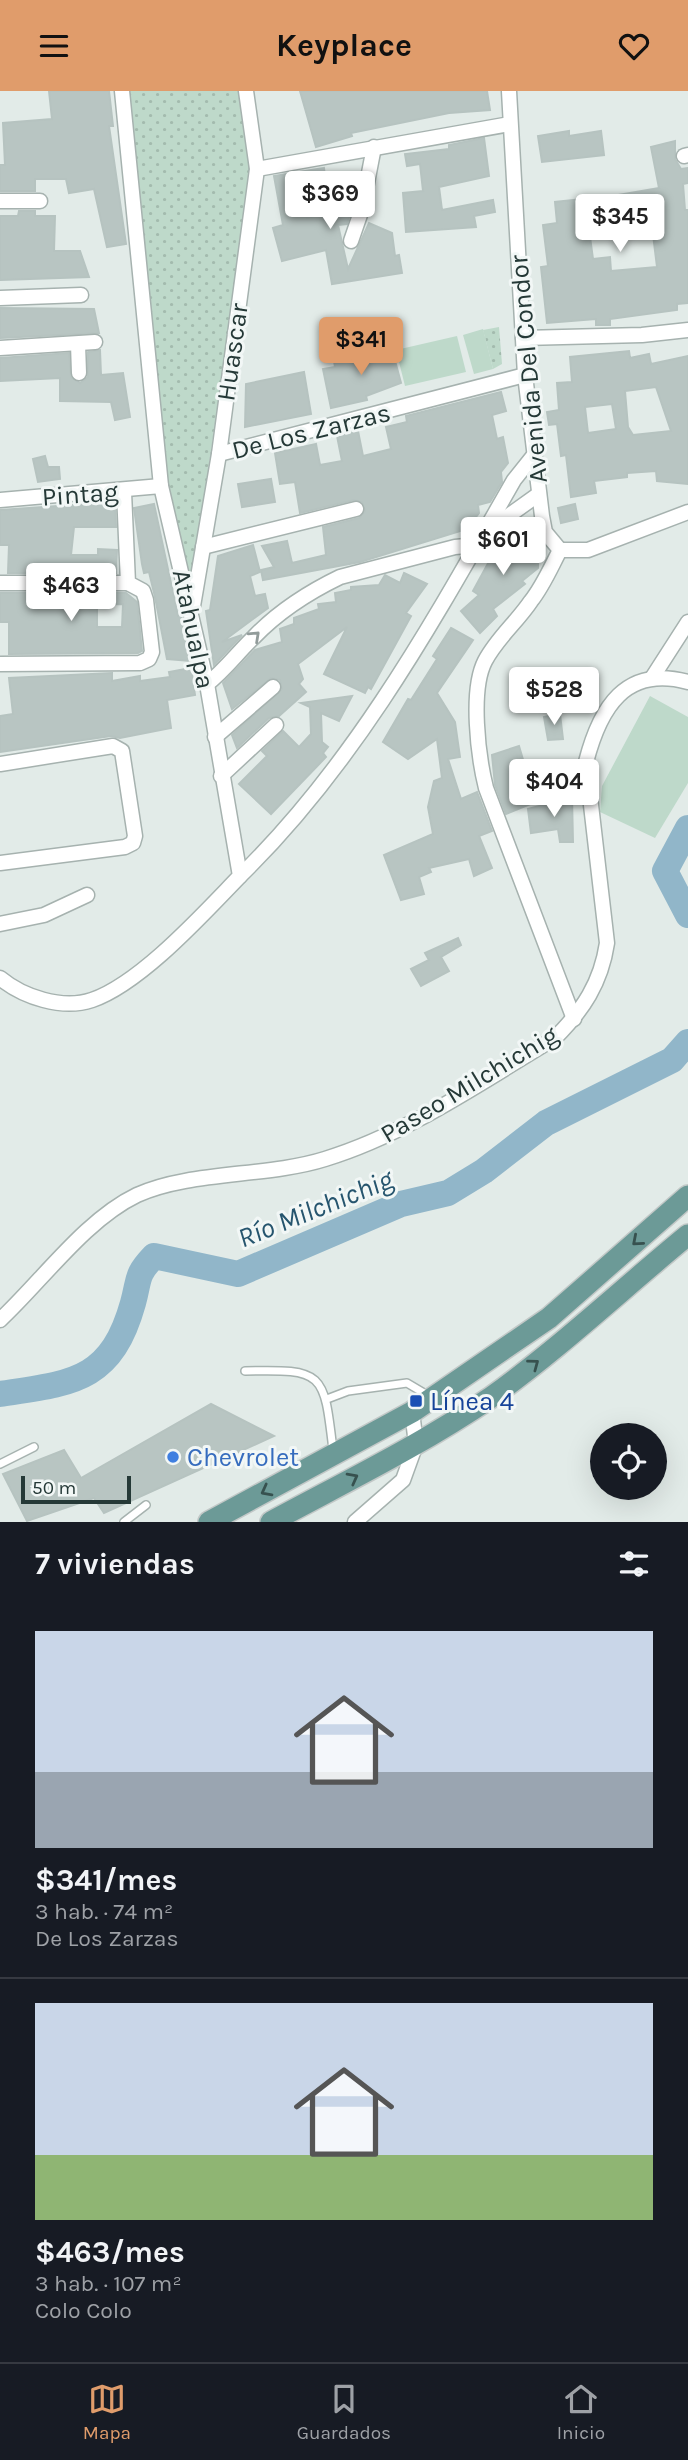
<!DOCTYPE html>
<html lang="es">
<head>
<meta charset="utf-8">
<style>
  :root { --surface:#171b24; --page:#20242c; --text:#f1f3f6; --muted:#9ea1a6; --line:#363941; --accent:#e09c6b }
  body { margin:0; font-family:Karla,sans-serif; background:var(--page); color:var(--text); height:100vh; display:flex; flex-direction:column; font-size:26px; white-space:nowrap }
  * { box-sizing:border-box; margin:0 }
  p { font-size:23px; color:var(--muted) }
  .icon { flex:none; width:38px; height:38px; fill:none; stroke:currentColor; stroke-width:2; stroke-linecap:round; stroke-linejoin:round }
  .map { position:relative; height:1431px; overflow:hidden }
  .panel { display:flex; flex-direction:column; background:var(--surface); flex:1 }
  .panel>* { flex:none }
  .buttons { position:absolute; left:590px; top:1332px; display:grid; gap:14px }
  .buttons a { display:grid; place-items:center; width:77px; height:77px; border-radius:50%; background:var(--surface); box-shadow:0 7px 28px #0002; font-size:35px }
  .scale { position:absolute; left:21px; bottom:18px; width:110px; box-sizing:border-box; padding-left:7px; border:4px solid #253937; border-top:0; font-size:19px; line-height:24px; white-space:nowrap; color:#253937; -webkit-text-stroke:5px #f2f7f6; paint-order:stroke }
  .price { position:absolute; translate:-50% -60px; padding:0 16px; border-radius:7px; background:#fff; color:#222; font-size:23px; line-height:46px; filter:drop-shadow(0 2px 4px #0008) }
  .price::after { content:''; position:absolute; left:50%; top:42px; width:21px; height:16px; margin-left:-10px; background:inherit; clip-path:polygon(0 0,100% 0,50% 100%) }
  .price.on { background:var(--accent); color:#111 }
  ul { padding:0; list-style:none }
  li { display:grid; align-content:center; gap:14px; height:371px; padding:0 35px }
  li+li { border-top:2px solid var(--line) }
  li span { display:grid; place-items:center; height:217px; border-radius:0px; color:#555 }
  li>.icon { margin-inline-start:auto }
  span .icon { width:126px; height:126px; fill:#fffc; stroke-width:1 }
  li b { font-size:30px }
  h2 { display:flex; justify-content:space-between; align-items:center; height:84px; padding:0 35px; font-size:30px }
  header { display:flex; justify-content:space-between; align-items:center; height:91px; padding:0 35px; background:var(--accent); color:#111; font-size:32px; font-weight:700 }
  .dock { display:flex; justify-content:space-around; align-items:center; height:98px; border-top:2px solid var(--line); background:var(--surface); font-size:19px; color:var(--muted) }
  .dock a { display:grid; justify-items:center; gap:4px }
  .dock .on { color:var(--accent) }
  .map>svg:first-child { display:block }
</style>
</head>
<body>
<header><svg class="icon" aria-label="menu" viewBox="0 0 24 24"><path d="M4 6h16M4 12h16M4 18h16"/></svg>Keyplace<svg class="icon" aria-label="heart" viewBox="0 0 24 24"><path d="M12 20l-8-8c-3-5 5-10 8-4 3-6 11-1 8 4z"/></svg></header>
<div class="map">
<svg width="688" height="1431" viewBox="0 0 688 1431">
  <defs>
    <pattern id="grass-dots" width="8" height="8" patternUnits="userSpaceOnUse" patternTransform="scale(1.75)"><rect width="8" height="8" fill="#bed9ca"/><path d="M2 2h.1M6 6h.1" fill="none" stroke="#a3bbae" stroke-width="1.8" stroke-linecap="round"/></pattern>
  </defs>
  <rect width="100%" height="100%" fill="#e2ebe8"/>
  <!-- grass -->
  <g fill="url(#grass-dots)">
    <polygon points="128,0 238,0 252,77 193,484 190,487 165,394"/>
    <polygon points="499,236 502,273 493,278 483,239"/>
  </g>
  <!-- pitch -->
  <g fill="#bed9ca">
    <polygon points="483,238 493,278 474,283 463,244"/>
    <polygon points="457,245 466,281 405,295 396,259"/>
    <polygon points="650,605 688,626 688,692 655,747 600,721 602,695"/>
  </g>
  <g fill="none" stroke-linecap="round" stroke-linejoin="round">
    <!-- river -->
    <g stroke="#91b6c9" stroke-width="26">
      <polyline points="688,737 665,780 688,824"/>
      <path d="M0,1303C72,1292 111,1291 133,1212C140,1187 135,1185 154,1165L238,1183L401,1113L448,1102L484,1080L546,1032L672,969L688,951"/>
    </g>
  </g>
  <!-- building -->
  <g fill="#b8c5c2" stroke="#b6c3c0" stroke-width="2" fill-rule="evenodd">
    <polygon points="49,0 109,0 113,35 109,35 126,153 107,156 94,98 69,102 66,88 35,88 35,100 0,100 0,74 5,74 3,32 52,28"/>
    <polygon points="300,0 487,0 490,19 449,22 351,42 352,45 316,56"/>
    <polygon points="569,40 569,45 601,40 604,64 542,71 538,45"/>
    <polygon points="484,47 489,85 439,96 442,119 493,109 495,121 474,125 476,136 406,141 403,102 423,100 420,73 407,75 405,63 449,58 449,54"/>
    <polygon points="675,50 675,68 681,78 688,77 688,92 683,93 685,119 688,119 688,212 677,213 677,219 610,228 610,234 596,234 596,228 547,232 541,176 548,175 543,134 557,132 555,111 582,108 583,128 613,124 616,142 590,146 593,168 610,166 611,180 657,176 650,119 615,125 612,105 659,97 651,56"/>
    <polygon points="324,77 326,93 302,97 307,127 332,120 326,95 345,90 352,117 347,133 338,134 348,178 369,132 392,142 395,165 399,164 402,182 332,193 326,159 282,170 273,137 283,134 274,85"/>
    <polygon points="19,120 35,120 35,125 55,125 54,160 80,160 89,186 0,189 0,125 18,125"/>
    <polygon points="0,217 94,218 99,242 0,247"/>
    <polygon points="391,255 401,292 366,305 367,309 331,317 323,278 335,276 334,270"/>
    <polygon points="100,259 101,284 123,282 130,326 115,329 111,311 60,310 60,287 0,290 0,267 69,262 71,286 80,292 88,286 88,261"/>
    <path d="M629,260L630,267L649,263L651,273L688,265V393L657,390L656,380L627,382V386L594,390L596,402L571,406L566,364L561,365L557,333L549,334L547,321L559,319L557,292L572,291L570,266ZM656,296L671,340L633,344L628,336L625,300ZM612,313L616,338L588,342L585,316Z"/>
    <polygon points="304,281 311,323 245,336 246,293"/>
    <polygon points="501,301 506,320 492,324 497,348 503,346 508,372 501,381 502,391 490,411 478,414 479,422 467,438 360,471 263,489 261,479 274,476 262,455 287,450 292,472 326,464 323,436 359,427 365,420 362,411 354,409 300,422 295,391 280,393 275,362 316,353 320,374 342,370 337,345 358,340 363,365 391,358 386,336 407,331 406,325"/>
    <polygon points="45,365 48,376 59,376 60,388 38,391 33,368"/>
    <polygon points="271,388 275,411 242,416 238,393"/>
    <polygon points="115,411 116,436 74,436 71,464 98,464 98,458 117,459 116,482 8,482 9,454 0,454 0,419"/>
    <polygon points="154,413 178,525 181,524 190,570 167,568 155,506 149,481 144,482 142,473 134,417"/>
    <polygon points="575,413 578,428 561,432 558,417"/>
    <polygon points="522,436 533,440 538,455 538,477 522,490 525,493 493,518 497,525 480,542 461,520 479,504 473,500 492,465 498,470 512,438"/>
    <polygon points="253,454 260,481 250,485 255,505 265,503 268,517 222,551 242,544 214,574 206,520 210,519 218,465"/>
    <polygon points="404,482 427,493 406,522 411,525 371,598 368,596 365,602 324,583 347,536 298,573 303,588 299,593 306,601 279,625 269,627 237,657 232,644 282,598 280,589 271,587 232,618 223,592 255,559 282,551 280,538 294,533 294,527 319,518 318,513 336,511 335,502 351,499 351,496 379,494 385,484 400,492"/>
    <path d="M0,502H126L137,511L142,560L138,562L9,563V531H0ZM123,513L122,536H97V514Z"/>
    <polygon points="451,537 473,549 437,602 455,631 460,666 448,668 461,708 477,701 492,740 479,745 492,777 474,785 469,768 429,777 431,781 419,786 424,803 401,809 384,764 433,743 428,716 434,690 442,687 437,648 408,668 383,651 408,608 411,609 437,568 433,565"/>
    <polygon points="191,577 195,604 167,609 171,637 120,647 111,645 0,661 0,625 13,623 9,587 112,582 112,590 140,585 140,590 170,586 169,581"/>
    <polygon points="352,605 339,630 321,622 322,651 328,656 323,662 326,666 271,723 239,693 267,665 262,660 283,640 299,656 311,643 310,616 301,612"/>
    <polygon points="560,623 563,648 548,649 544,626"/>
    <polygon points="519,655 524,672 519,673 533,712 506,723 495,694 492,664"/>
    <polygon points="572,706 573,751 560,751 558,738 531,742 528,718"/>
    <polygon points="458,847 461,854 441,866 449,880 421,895 411,878 429,869 425,862"/>
    <polygon points="211,1313 274,1345 104,1422 94,1407 27,1430 3,1383 64,1359 81,1387"/>
  </g>
  <g fill="none" stroke-linecap="round" stroke-linejoin="round">
    <defs>
      <g id="lane">
        <path d="M245,1280C324,1278 324,1281 333,1359"/>
        <polyline points="327,1308 348,1300 407,1292 429,1305"/>
        <polyline points="0,1373 34,1356"/>
        <polyline points="124,1431 146,1414"/>
      </g>
      <g id="street">
        <path d="M509,0L525,284L542,425L545,441L560,459C551,476 543,495 531,510C517,531 497,547 485,570C470,599 478,665 486,697L574,928"/>
        <polyline points="684,65 688,64"/>
        <polyline points="257,78 510,33"/>
        <polyline points="0,110 40,110"/>
        <polyline points="351,150 362,118 374,56"/>
        <polyline points="0,207 81,204"/>
        <polyline points="523,247 642,244 688,239"/>
        <polyline points="78,253 79,282"/>
        <polyline points="0,257 95,251"/>
        <polyline points="219,363 525,284"/>
        <polyline points="0,409 161,395"/>
        <polyline points="490,438 539,403"/>
        <polyline points="203,456 356,418"/>
        <polyline points="560,459 588,459 688,421"/>
        <polyline points="0,492 128,492"/>
        <polyline points="193,515 219,363 257,78 246,0"/>
        <polyline points="0,573 140,572 149,568 152,561 146,509 143,500 128,492 124,401"/>
        <polyline points="652,587 688,531"/>
        <path d="M207,593C225,579 238,561 254,546C278,521 309,501 340,486L455,456L477,454"/>
        <polyline points="215,646 273,596"/>
        <polyline points="0,673 113,655 122,660 135,745 133,752 125,756 0,772"/>
        <polyline points="221,685 276,634"/>
        <path d="M240,785C356,672 434,529 514,389L534,364"/>
        <polyline points="0,833 44,824 87,804"/>
        <path d="M0,887C23,906 62,919 92,909C141,892 203,823 240,785L207,593L161,395L122,0"/>
        <path d="M0,1229C42,1190 85,1129 137,1104C189,1080 268,1086 325,1068C407,1043 481,991 555,947C583,919 601,892 607,852L586,671C600,617 625,574 688,591"/>
        <polyline points="355,1431 403,1389 416,1353 412,1321"/>
      </g>
      <g id="primary">
        <polyline points="209,1431 412,1321 549,1227 688,1105"/>
        <path d="M271,1431C345,1391 421,1354 490,1307C560,1257 622,1198 688,1144"/>
      </g>
    </defs>
    <!-- lane casing -->
    <use href="#lane" stroke="#a6b2af" stroke-width="10"/>
    <!-- street casing -->
    <use href="#street" stroke="#a6b2af" stroke-width="17"/>
    <!-- primary casing -->
    <use href="#primary" stroke="#c2c8c7" stroke-width="24"/>
    <!-- lane -->
    <use href="#lane" stroke="#fff" stroke-width="7"/>
    <!-- street -->
    <use href="#street" stroke="#fff" stroke-width="14"/>
    <!-- primary -->
    <use href="#primary" stroke="#6c9a97" stroke-width="21"/>
  </g>
  <!-- one-way arrows -->
  <defs><path id="oneway-chevron" d="M-2-3.5L2.5 0L-2 3.5" fill="none" stroke-width="1.6" stroke-linecap="round" stroke-linejoin="round" transform="scale(1.75)"/></defs>
  <use stroke="#929c9b" href="#oneway-chevron" transform="translate(255 545) rotate(-43)"/>
  <g stroke="#37514f">
    <use href="#oneway-chevron" transform="translate(637 1150) rotate(139)"/>
    <use href="#oneway-chevron" transform="translate(534 1273) rotate(-37)"/>
    <use href="#oneway-chevron" transform="translate(353 1387) rotate(-28)"/>
    <use href="#oneway-chevron" transform="translate(266 1400) rotate(152)"/>
  </g>
  <!-- markers -->
  <rect fill="#1a4fb4" stroke="#f2f7f6" stroke-width="2.5" x="409" y="1303" width="14" height="14" rx="3.5"/>
  <circle fill="#3f7fe0" stroke="#f2f7f6" stroke-width="2.5" cx="173" cy="1366" r="7"/>
  <g text-anchor="middle" stroke-width="6" stroke-linejoin="round" paint-order="stroke">
    <!-- street labels -->
    <g font-size="26" fill="#253937" stroke="#f2f7f6">
      <text transform="translate(232 261) rotate(-82)" y="9">Huascar</text>
      <text transform="translate(528 278) rotate(-95)" y="9">Avenida Del Condor</text>
      <text transform="translate(311 340) rotate(-14)" y="9">De Los Zarzas</text>
      <text transform="translate(80 403) rotate(-4)" y="9">Pintag</text>
      <text transform="translate(194 538) rotate(78)" y="9">Atahualpa</text>
      <text transform="translate(469 993) rotate(-31)" y="9">Paseo Milchichig</text>
    </g>
    <!-- transit labels -->
    <g font-size="26" fill="#164399" stroke="#f2f7f6" text-anchor="start">
      <text x="430" y="1319">Línea 4</text>
    </g>
    <!-- shop labels -->
    <g font-size="26" fill="#366cbe" stroke="#f2f7f6" text-anchor="start">
      <text x="187" y="1375">Chevrolet</text>
    </g>
    <!-- water labels -->
    <g font-size="28" font-style="italic" fill="#26556e" stroke="#f2f7f6">
      <text transform="translate(315 1117) rotate(-22)" y="10">Río Milchichig</text>
    </g>
  </g>
</svg>
<div class="buttons">
<a><svg class="icon" aria-label="locate" viewBox="0 0 24 24"><circle cx="12" cy="12" r="6"/><path d="M12 2v4M12 18v4M2 12h4M18 12h4"/></svg></a>
</div>
<div class="scale">50 m</div>
<b class="price" style="left:330px;top:140px">$369</b>
<b class="price" style="left:620px;top:163px">$345</b>
<b class="price on" style="left:361px;top:286px">$341</b>
<b class="price" style="left:503px;top:486px">$601</b>
<b class="price" style="left:71px;top:532px">$463</b>
<b class="price" style="left:554px;top:636px">$528</b>
<b class="price" style="left:554px;top:728px">$404</b>
</div>
<section class="panel">
<h2>7 viviendas<svg class="icon" aria-label="filters" viewBox="0 0 24 24"><path d="M4 7h16M4 17h16"/><circle cx="9" cy="7" r="2"/><circle cx="15" cy="17" r="2"/></svg></h2>
<ul>
<li><span style="background:linear-gradient(#c9d6e8 65%,#9aa5b1 0)"><svg class="icon" aria-label="home" viewBox="0 0 24 24"><path d="M3 11l9-7 9 7M6 9v11h12V9"/></svg></span><div><b>$341/mes</b><p>3 hab. · 74 m²</p><p>De Los Zarzas</p></div></li>
<li><span style="background:linear-gradient(#c9d6e8 70%,#8fb573 0)"><svg class="icon" aria-label="home" viewBox="0 0 24 24"><path d="M3 11l9-7 9 7M6 9v11h12V9"/></svg></span><div><b>$463/mes</b><p>3 hab. · 107 m²</p><p>Colo Colo</p></div></li>
</ul>
</section>
<nav class="dock">
<a class="on"><svg class="icon" aria-label="map" viewBox="0 0 24 24"><path d="M3 6l6-2 6 2 6-2v14l-6 2-6-2-6 2zM9 4v14M15 6v14"/></svg>Mapa</a>
<a><svg class="icon" aria-label="saved" viewBox="0 0 24 24"><path d="M7 4h10v16l-5-4-5 4z"/></svg>Guardados</a>
<a><svg class="icon" aria-label="home" viewBox="0 0 24 24"><path d="M3 11l9-7 9 7M6 9v11h12V9"/></svg>Inicio</a>
</nav>
</body>
</html>
